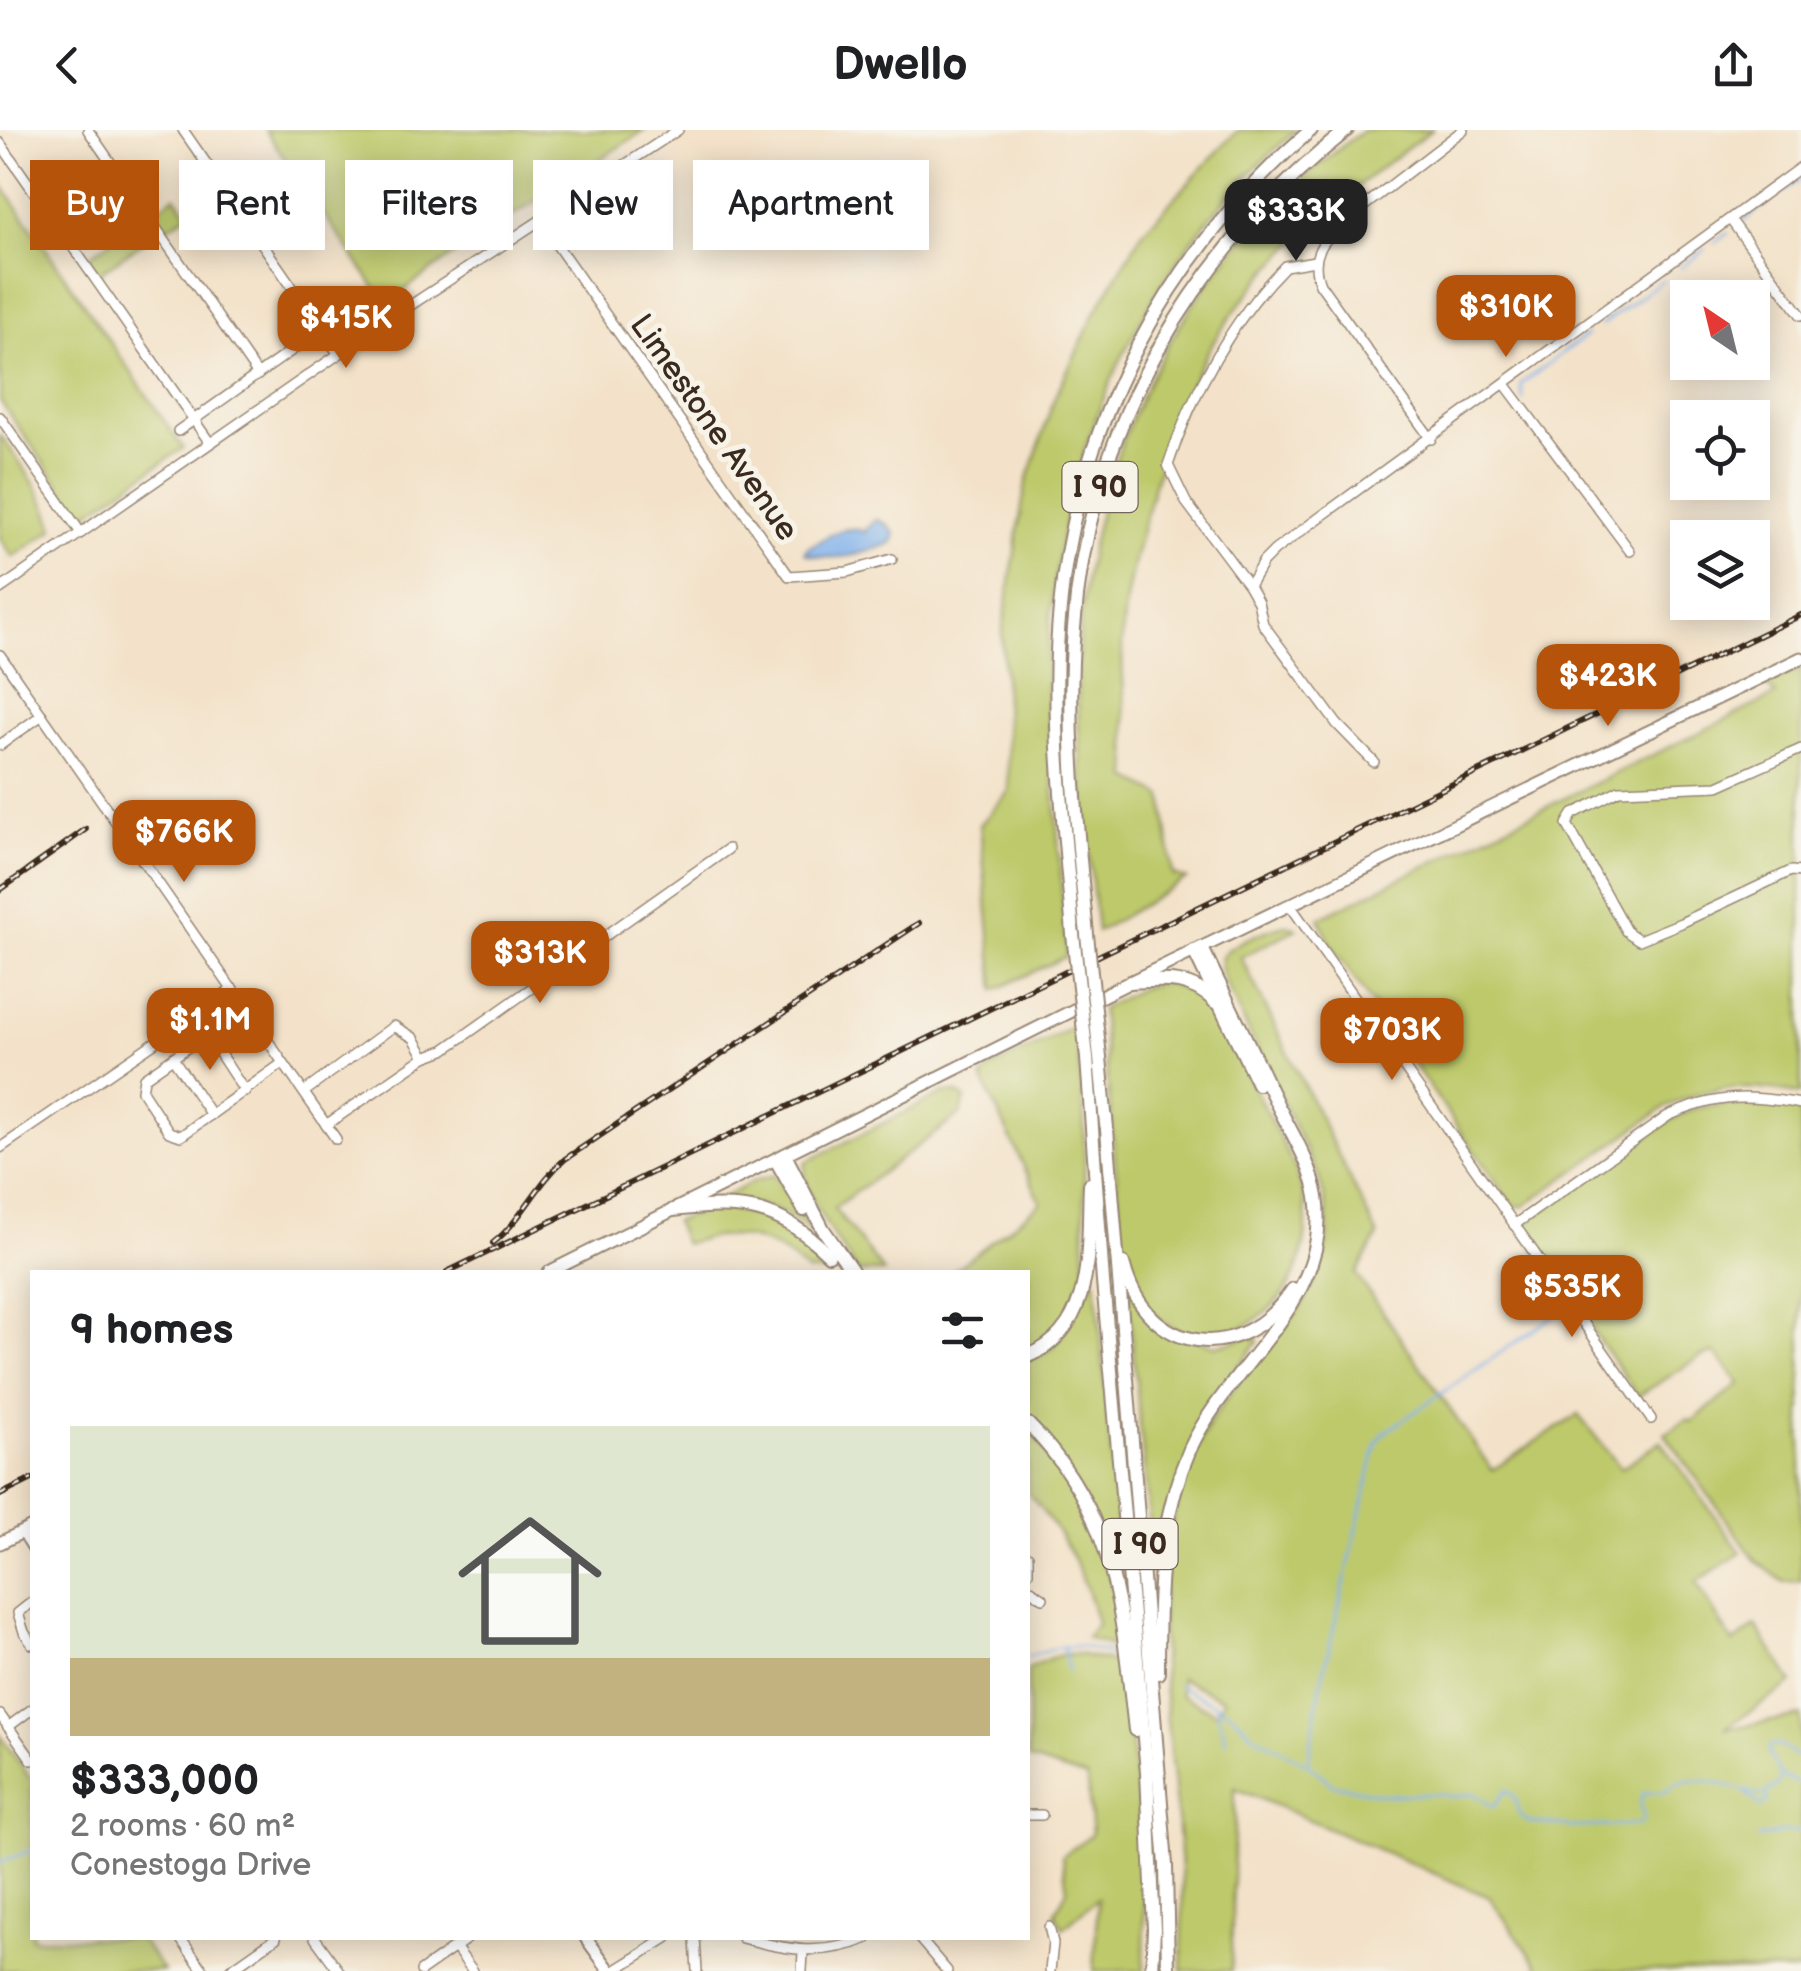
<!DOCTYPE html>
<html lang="en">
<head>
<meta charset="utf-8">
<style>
  :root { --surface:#fff; --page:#f2f2f2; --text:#202124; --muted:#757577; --line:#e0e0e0; --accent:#b45309 }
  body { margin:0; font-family:"Balsamiq Sans",sans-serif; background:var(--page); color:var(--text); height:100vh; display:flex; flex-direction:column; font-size:38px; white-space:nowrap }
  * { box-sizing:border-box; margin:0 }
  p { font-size:32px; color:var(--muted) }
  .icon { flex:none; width:55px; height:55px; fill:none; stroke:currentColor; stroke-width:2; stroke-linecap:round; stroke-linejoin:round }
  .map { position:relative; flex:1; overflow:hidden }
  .details { position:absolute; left:30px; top:1140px; width:1000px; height:670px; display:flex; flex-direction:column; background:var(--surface); border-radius:0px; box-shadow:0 5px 25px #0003 }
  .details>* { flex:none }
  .banner { position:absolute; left:30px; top:30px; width:1000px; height:90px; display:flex; gap:20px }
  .needle { width:65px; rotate:325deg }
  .tools { position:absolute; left:1670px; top:150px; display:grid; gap:20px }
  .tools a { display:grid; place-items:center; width:100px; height:100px; border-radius:0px; background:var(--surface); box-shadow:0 5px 25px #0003; font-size:50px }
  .price { position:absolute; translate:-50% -85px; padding:0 22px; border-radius:20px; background:var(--accent); color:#fff; font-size:32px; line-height:65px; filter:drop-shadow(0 2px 5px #0008) }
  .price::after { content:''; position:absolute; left:50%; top:60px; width:30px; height:22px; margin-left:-15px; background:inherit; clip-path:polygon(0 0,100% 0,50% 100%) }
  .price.on { background:#222; color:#fff }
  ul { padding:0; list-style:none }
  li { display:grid; align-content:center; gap:20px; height:530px; padding:0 40px }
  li+li { border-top:2px solid var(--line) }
  li span { display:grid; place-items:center; height:310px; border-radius:0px; color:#555 }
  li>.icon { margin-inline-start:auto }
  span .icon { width:180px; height:180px; fill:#fffc; stroke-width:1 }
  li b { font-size:42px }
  h2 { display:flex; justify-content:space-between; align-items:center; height:120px; padding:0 40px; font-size:42px }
  .chip { padding:0 35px; border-radius:0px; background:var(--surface); box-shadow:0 5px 25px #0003; font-size:35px; line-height:90px }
  .chip.on { background:var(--accent); color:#fff }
  header { display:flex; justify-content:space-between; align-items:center; height:130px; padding:0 40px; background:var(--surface); font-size:45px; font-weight:600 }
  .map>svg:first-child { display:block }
</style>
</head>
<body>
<header><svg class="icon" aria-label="back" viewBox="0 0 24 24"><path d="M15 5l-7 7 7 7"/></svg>Dwello<svg class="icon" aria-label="share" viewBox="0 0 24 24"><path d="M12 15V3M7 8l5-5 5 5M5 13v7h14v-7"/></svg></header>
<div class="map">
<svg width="1801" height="1841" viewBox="0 0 1801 1841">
  <rect width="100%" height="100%" fill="#f7f3e8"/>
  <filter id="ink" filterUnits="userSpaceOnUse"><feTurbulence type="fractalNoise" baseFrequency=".01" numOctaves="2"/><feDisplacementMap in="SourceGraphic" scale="20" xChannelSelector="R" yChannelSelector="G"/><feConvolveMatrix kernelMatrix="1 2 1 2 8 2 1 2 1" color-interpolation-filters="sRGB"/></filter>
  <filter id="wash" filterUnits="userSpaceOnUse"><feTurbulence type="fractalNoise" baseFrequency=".0048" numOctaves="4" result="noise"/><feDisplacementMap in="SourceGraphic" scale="40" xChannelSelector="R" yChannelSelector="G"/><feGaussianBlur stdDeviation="2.25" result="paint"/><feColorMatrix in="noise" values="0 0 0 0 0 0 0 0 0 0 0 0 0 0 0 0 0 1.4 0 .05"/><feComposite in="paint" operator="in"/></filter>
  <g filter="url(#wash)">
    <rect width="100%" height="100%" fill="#f3e2c9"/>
    <!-- green -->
    <g fill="#bdc96b" stroke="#7c7a44" stroke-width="2.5" fill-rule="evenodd">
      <polygon points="265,0 645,0 466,116 386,173"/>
      <path d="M1238,0H1297C1134,136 1049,345 1047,554C1047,584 1051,615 1053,645C1058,705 1062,765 1067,826L995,860L980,695L1009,661L1002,503L1025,358L1054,269L1096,181L1142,103Z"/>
      <path d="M1363,0H1432C1352,57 1275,120 1219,203C1183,258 1162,322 1146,385C1135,425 1123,471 1122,512C1122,557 1127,603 1129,648L1163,666L1173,745L1186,749L1097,802C1089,715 1076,625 1078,537C1082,372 1147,211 1260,90C1291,56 1327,28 1363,0Z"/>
      <polygon points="0,52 183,318 82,387 0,271"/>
      <polygon points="175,66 188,84 164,100 152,83"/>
      <polygon points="142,89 153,105 98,144 86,128"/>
      <path d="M0,305C20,332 46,366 54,399L13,427L0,409Z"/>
      <path d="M1801,538V964C1746,955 1715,953 1664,978L1523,1077L1511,1074L1331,815L1319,788L1776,565L1765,555Z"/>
      <path d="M1287,795L1296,799L1241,827L1378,1106L1356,1144L1492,1340L1578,1285L1621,1338L1661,1311L1741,1423L1696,1452L1733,1513L1756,1496L1793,1553L1724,1599L1801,1586V1841H1542L1489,1767L1235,1658L1231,1841H1182C1182,1813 1183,1785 1182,1758C1177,1624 1139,1483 1183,1352C1196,1316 1214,1283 1238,1253C1272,1209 1323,1166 1328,1107C1330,1087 1324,1067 1319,1048L1223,848C1221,840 1218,831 1225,823C1235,812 1272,797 1287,795ZM1180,1548L1224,1569L1217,1583L1181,1565Z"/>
      <path d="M1164,852L1205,867L1216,883L1296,1040C1352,1194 1152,1280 1123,1119L1101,879L1144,857Z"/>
      <polygon points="1076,896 1084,988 1085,1145 1061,1199 1028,1223 1028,1142 952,1142 1041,1073 982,948 991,938"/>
      <path d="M944,963H957L965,969L961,984L834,1078L884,1142H858C843,1119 797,1060 806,1032Z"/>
      <polygon points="1750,970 1801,978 1801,1451 1784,1452 1756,1431 1665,1304 1688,1289 1691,1292 1740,1254 1715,1223 1702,1226 1638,1266 1522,1100 1523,1094 1670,990 1696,978"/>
      <polygon points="774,1045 814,1104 784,1083 764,1076 721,1069 754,1051"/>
      <path d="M730,1079C783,1091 804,1098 837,1142H807C771,1106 732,1098 684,1114L674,1091L706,1080Z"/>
      <polygon points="1096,1151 1122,1446 1117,1447 1111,1423 1037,1297 1028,1287 1028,1231 1053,1218 1088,1154"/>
      <polygon points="1127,1155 1157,1197 1216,1216 1255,1205 1258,1212 1225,1253 1160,1397 1155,1455"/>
      <path d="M1028,1298L1071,1354L1093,1399L1115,1463L1145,1741L1144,1841H1094L1098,1768L1063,1798L1055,1783L1067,1760L1062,1726L1092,1704L1087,1648L1028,1629V1539C1067,1516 1078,1524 1117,1533L1116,1518L1086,1507L1097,1494C1085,1442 1062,1402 1028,1363Z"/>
      <polygon points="0,1605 32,1651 32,1808 139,1808 163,1841 0,1841"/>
    </g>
    <!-- water -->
    <path fill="#7fb1ec" stroke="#5d6e85" stroke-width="2.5" d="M876,389L888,395L895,404L892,413C862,424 837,433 805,423L806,419C825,409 844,392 864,402Z"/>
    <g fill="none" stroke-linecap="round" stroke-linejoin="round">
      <!-- stream -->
      <g stroke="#7fb1ec" stroke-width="2.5">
        <polyline points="1785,61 1801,49"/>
        <polyline points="1743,91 1770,71"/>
        <polyline points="1714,113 1728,103"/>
        <polyline points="1681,137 1706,119"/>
        <polyline points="1601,195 1663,150"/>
        <polyline points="1523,269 1521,254 1587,205"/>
        <polyline points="1063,1516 1069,1542"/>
        <path d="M1028,1527C1057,1514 1082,1513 1112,1525"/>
        <path d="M1178,1555L1232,1583L1253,1604L1308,1634L1332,1654L1387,1665L1440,1664L1454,1667L1473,1663L1493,1677L1506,1660L1514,1667L1520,1685L1528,1692L1573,1697L1638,1695L1644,1690L1640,1674L1643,1663L1665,1662C1688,1639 1733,1657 1761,1666L1777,1656L1782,1647L1801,1654"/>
        <polyline points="1216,1575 1226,1612"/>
        <polyline points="1308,1631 1321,1553 1377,1312 1384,1303 1561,1181"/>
        <path d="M1781,1646L1768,1623L1770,1616C1783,1613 1791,1622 1801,1630"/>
        <polyline points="1745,1662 1760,1677 1767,1673 1766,1666"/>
        <polyline points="1758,1708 1783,1702 1801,1702"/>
        <polyline points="0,1732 32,1720"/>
      </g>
    </g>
  </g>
  <g filter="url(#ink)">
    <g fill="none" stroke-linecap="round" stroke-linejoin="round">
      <defs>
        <g id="minor">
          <polyline points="88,0 258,245"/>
          <polyline points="183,0 338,223"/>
          <polyline points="0,13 210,313"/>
          <polyline points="1730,89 1801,185"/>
          <polyline points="540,91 789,446 847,442 892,429"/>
          <path d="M1315,131L1285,136C1232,189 1191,265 1168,335L1186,372L1249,456L1258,472L1263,494L1337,594L1374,632"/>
          <polyline points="1505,254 1630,421"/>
          <polyline points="0,287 81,403"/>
          <polyline points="178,301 322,199"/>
          <path d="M1431,309L1320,154C1309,127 1322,111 1342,93L1463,0"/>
          <polyline points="1249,456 1263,432 1275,420 1801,37"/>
          <polyline points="0,459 385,192 678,0"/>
          <polyline points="0,525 336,1009"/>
          <polyline points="0,615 42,585"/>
          <polyline points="1801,619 1718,656 1619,660 1573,684 1567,694 1626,801 1639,810 1681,793 1791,741 1801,742"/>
          <polyline points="1290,775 1651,1289"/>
          <polyline points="245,877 144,948 142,961 169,1002 181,1006 283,933"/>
          <polyline points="207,904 245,962"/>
          <polyline points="173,928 211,985"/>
          <polyline points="304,962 394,896 414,908 425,927"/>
          <polyline points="326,995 425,927 444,920 728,719"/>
          <polyline points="0,1018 233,859"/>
          <path d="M1514,1095L1668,986C1718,964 1748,965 1801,974"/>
          <polyline points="22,1402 32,1418"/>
          <polyline points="1028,1426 1028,1442"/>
          <polyline points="1028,1458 1043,1468"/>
          <polyline points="32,1472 18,1483 24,1502 32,1514"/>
          <polyline points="0,1585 32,1630"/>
          <polyline points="8,1597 32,1579"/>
          <polyline points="1028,1685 1042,1685"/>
          <polyline points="1049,1797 1053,1813 1050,1841"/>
          <polyline points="180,1808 204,1841"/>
          <polyline points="315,1808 339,1841"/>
          <polyline points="695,1808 697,1841"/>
          <path d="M742,1808C788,1820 823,1827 868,1808"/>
          <polyline points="919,1808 947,1841"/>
          <polyline points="455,1817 473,1841"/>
          <polyline points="229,1841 276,1808"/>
          <polyline points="421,1841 468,1808"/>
          <polyline points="614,1841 667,1808"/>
          <polyline points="802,1841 803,1822"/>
        </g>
        <g id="major">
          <polyline points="549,1142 1130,852 1801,528"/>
          <polyline points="0,1413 32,1397"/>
          <polyline points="586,1808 610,1841"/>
        </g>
        <g id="highway">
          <path d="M1086,795C1077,696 1066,598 1074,498C1088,299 1192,123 1347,0"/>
          <path d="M1073,804C1065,697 1049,586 1060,478C1077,290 1169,122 1311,0"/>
          <polyline points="1194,821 1258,954"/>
          <path d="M1130,852C1163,850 1190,846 1215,872"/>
          <polyline points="1100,927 1106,994"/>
          <polyline points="1087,928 1103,1152 1147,1642 1154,1799 1152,1841"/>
          <polyline points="1106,987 1166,1735 1168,1841"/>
          <polyline points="785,1025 823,1099 853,1142"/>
          <polyline points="776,1030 804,1080"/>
          <path d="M673,1080C742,1072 777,1074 829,1125"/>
          <path d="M1123,1133C1146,1226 1242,1237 1293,1159"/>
          <path d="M1028,1226C1097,1198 1087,1115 1090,1054"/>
          <path d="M1028,1294C1118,1384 1121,1482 1135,1600"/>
          <path d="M1158,1543C1158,1466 1158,1391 1190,1319C1229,1233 1333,1171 1317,1067C1312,1035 1292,1004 1278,976C1253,923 1227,870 1202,818"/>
        </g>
      </defs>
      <!-- minor casing -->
      <use href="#minor" stroke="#978674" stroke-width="12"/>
      <!-- major casing -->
      <use href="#major" stroke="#978674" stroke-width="15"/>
      <!-- highway casing -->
      <use href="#highway" stroke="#978674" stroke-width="16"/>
      <!-- minor -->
      <use href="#minor" stroke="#fff" stroke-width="9"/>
      <!-- major -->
      <use href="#major" stroke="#fff" stroke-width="11"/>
      <!-- highway -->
      <use href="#highway" stroke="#fff" stroke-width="12"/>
      <defs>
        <g id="rail">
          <polyline points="0,760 86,699"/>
          <path d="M493,1113C522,1090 536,1054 565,1029L919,793"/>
          <polyline points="447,1142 1801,485"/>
          <polyline points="0,1365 32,1349"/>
        </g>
      </defs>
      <!-- rail casing -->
      <use href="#rail" stroke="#3b2a1e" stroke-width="6"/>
      <!-- rail -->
      <use href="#rail" stroke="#f7f3e8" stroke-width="2.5" stroke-dasharray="8" stroke-linecap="butt"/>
      <defs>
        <g id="highway-bridge">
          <polyline points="1086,795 1100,927"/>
          <polyline points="1073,804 1087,928"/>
        </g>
      </defs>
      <!-- highway-bridge casing -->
      <use href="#highway-bridge" stroke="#978674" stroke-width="16" stroke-linecap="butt"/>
      <!-- highway-bridge -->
      <use href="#highway-bridge" stroke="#fff" stroke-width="12"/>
    </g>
  </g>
  <g text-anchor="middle" stroke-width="10" stroke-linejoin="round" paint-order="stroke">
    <!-- shield labels -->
    <g fill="#f7f3e8" stroke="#73665b" stroke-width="2.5">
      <rect x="1062.5" y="332" width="75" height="50" rx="8"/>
      <rect x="1102.5" y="1389" width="75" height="50" rx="8"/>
    </g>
    <g font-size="30" font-weight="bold" fill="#3b2a1e">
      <text x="1100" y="367">I 90</text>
      <text x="1140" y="1424">I 90</text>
    </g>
    <!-- street labels -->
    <g font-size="32" fill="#3b2a1e" stroke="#f7f3e8">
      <text transform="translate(715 297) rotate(55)" y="11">Limestone Avenue</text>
    </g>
  </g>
</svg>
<div class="tools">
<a><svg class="needle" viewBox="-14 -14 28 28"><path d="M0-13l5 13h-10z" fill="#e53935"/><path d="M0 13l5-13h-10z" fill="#757577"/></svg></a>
<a><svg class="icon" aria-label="locate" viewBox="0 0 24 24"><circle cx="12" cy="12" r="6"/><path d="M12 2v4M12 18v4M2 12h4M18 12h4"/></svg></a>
<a><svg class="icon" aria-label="layers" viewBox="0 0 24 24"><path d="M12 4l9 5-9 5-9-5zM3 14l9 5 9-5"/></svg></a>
</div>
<b class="price on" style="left:1296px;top:134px">$333K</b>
<b class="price" style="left:1506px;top:230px">$310K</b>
<b class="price" style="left:346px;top:241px">$415K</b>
<b class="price" style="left:1608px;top:599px">$423K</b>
<b class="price" style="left:184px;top:755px">$766K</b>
<b class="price" style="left:540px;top:876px">$313K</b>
<b class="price" style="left:210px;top:943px">$1.1M</b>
<b class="price" style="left:1392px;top:953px">$703K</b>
<b class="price" style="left:1572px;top:1210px">$535K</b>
<div class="banner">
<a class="chip on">Buy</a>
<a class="chip">Rent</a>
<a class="chip">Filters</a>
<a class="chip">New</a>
<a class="chip">Apartment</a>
</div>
<section class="details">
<h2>9 homes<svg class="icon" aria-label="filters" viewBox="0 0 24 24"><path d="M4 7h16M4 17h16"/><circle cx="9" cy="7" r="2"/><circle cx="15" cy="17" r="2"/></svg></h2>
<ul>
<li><span style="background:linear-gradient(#dfe7d0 75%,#c2b280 0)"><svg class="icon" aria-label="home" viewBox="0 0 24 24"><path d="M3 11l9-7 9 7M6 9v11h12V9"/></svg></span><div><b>$333,000</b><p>2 rooms · 60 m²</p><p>Conestoga Drive</p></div></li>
</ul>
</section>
</div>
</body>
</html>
